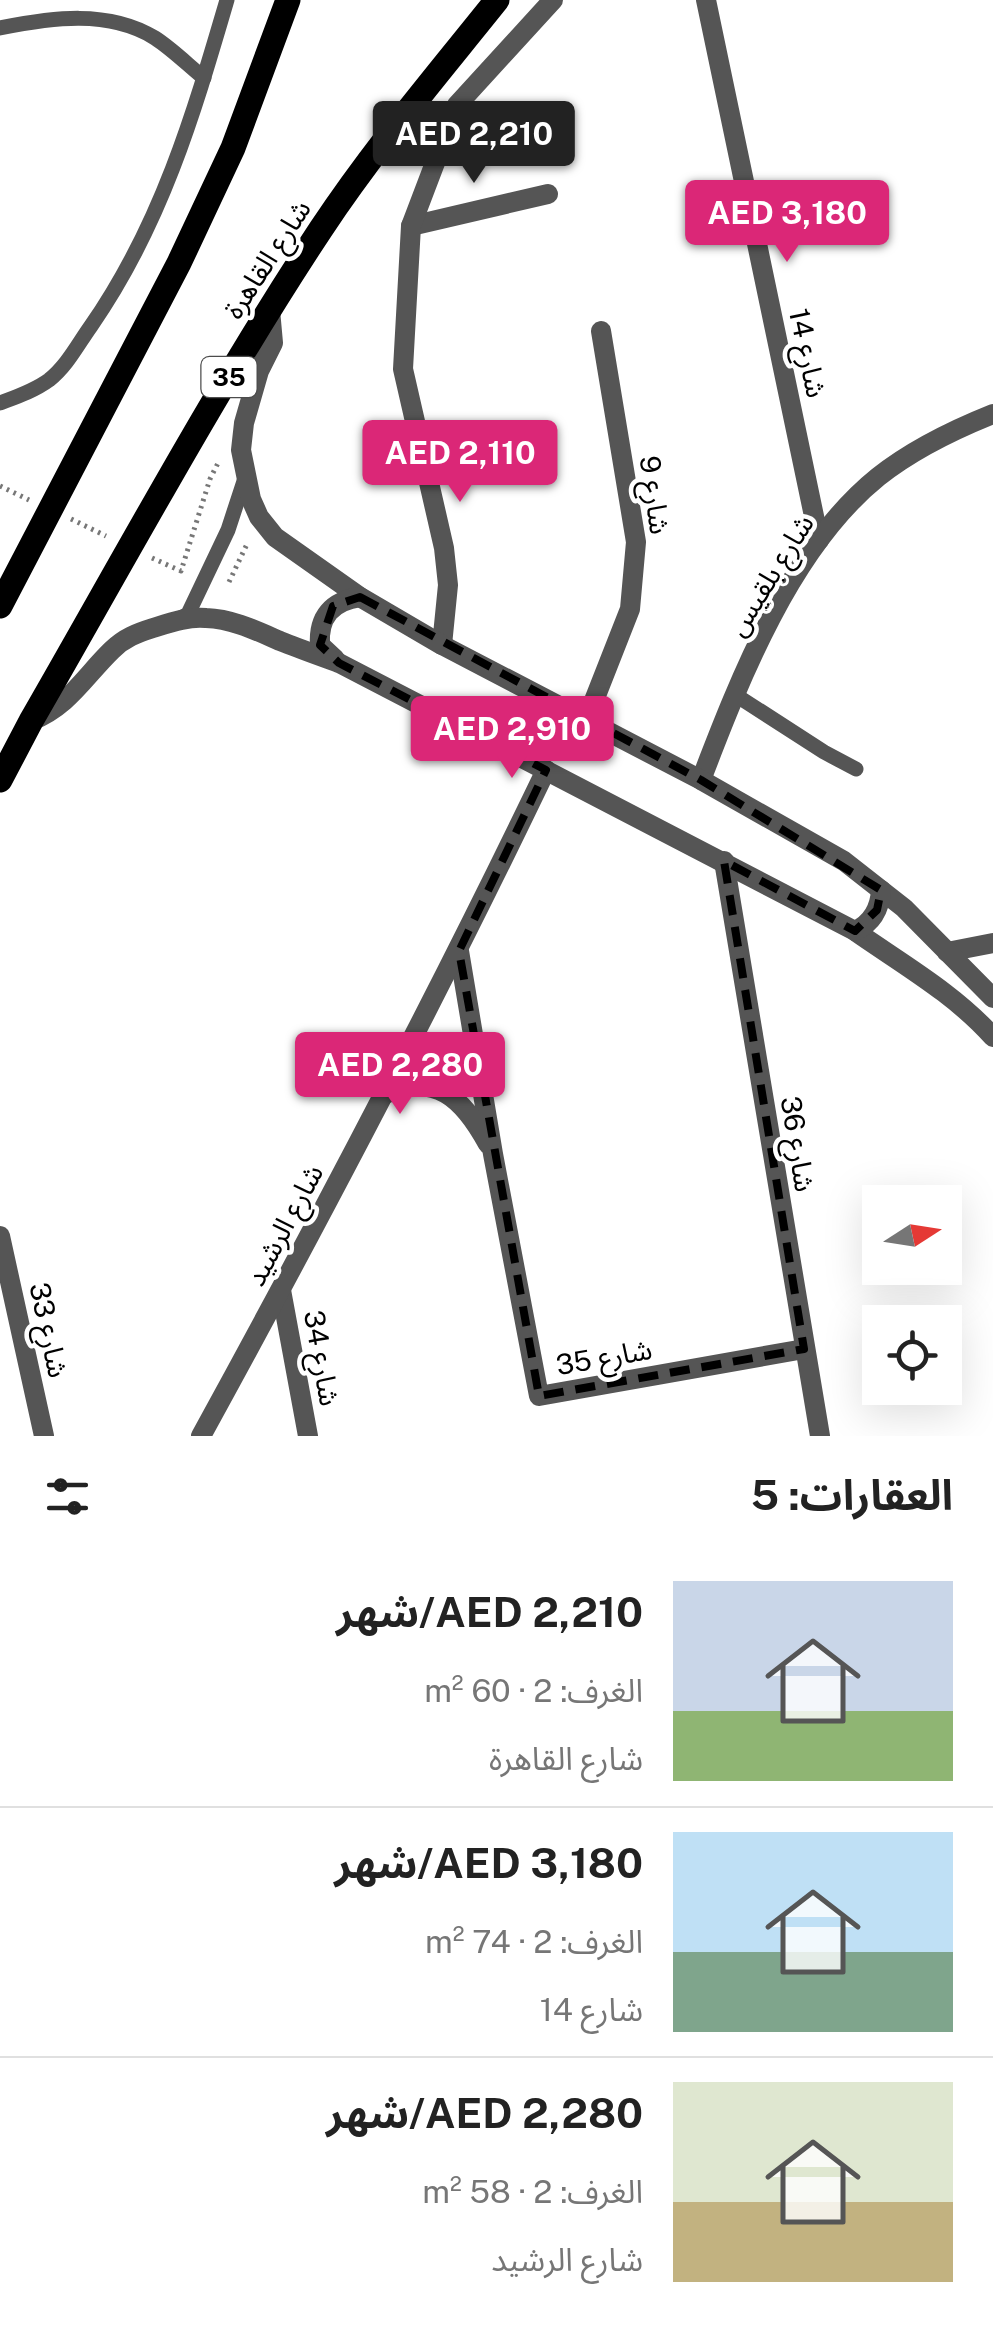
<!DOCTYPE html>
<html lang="ar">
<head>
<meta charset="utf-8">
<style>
  :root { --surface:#fff; --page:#f6f6f6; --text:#222; --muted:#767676; --line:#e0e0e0; --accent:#db2777 }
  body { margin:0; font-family:"Public Sans","Noto Sans Arabic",sans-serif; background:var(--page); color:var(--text); direction:rtl; height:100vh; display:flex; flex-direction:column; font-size:38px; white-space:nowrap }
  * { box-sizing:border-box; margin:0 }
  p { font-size:32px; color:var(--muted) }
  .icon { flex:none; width:55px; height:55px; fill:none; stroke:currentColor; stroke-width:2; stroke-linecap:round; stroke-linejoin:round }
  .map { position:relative; height:1436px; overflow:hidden; direction:ltr }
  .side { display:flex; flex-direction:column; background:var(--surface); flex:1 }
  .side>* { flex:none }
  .needle { width:65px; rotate:78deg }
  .fabs { position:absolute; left:862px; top:1185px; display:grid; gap:20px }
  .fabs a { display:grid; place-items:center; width:100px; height:100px; border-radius:0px; background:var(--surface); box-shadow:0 10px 40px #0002; font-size:50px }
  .price { position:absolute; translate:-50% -85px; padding:0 22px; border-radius:10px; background:var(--accent); color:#fff; font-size:32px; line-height:65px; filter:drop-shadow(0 2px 5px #0008) }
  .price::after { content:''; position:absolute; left:50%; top:60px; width:30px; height:22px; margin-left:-15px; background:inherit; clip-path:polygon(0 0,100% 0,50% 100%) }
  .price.current { background:#222; color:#fff }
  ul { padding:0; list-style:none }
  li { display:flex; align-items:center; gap:30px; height:250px; padding:0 40px }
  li+li { border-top:2px solid var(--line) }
  li span { display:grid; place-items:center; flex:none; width:280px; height:200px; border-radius:0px; color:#555 }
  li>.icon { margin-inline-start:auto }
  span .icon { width:120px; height:120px; fill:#fffc; stroke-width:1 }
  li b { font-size:42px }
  h2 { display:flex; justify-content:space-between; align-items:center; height:120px; padding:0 40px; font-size:42px }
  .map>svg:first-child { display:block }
</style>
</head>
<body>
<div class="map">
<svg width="993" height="1436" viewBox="0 0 993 1436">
  <rect width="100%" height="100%" fill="#fff"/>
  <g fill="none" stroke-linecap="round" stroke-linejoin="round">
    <!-- path -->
    <g stroke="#777" stroke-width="5" stroke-dasharray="2.5 5" stroke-linecap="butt">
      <polyline points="0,486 29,500"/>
      <polyline points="71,519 106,536"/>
      <polyline points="152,558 181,571 210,479 219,461"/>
      <polyline points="229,582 248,542"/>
    </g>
    <!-- service -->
    <g stroke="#555" stroke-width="15">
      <path d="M0,28C51,18 108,9 155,38C172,49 188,65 204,78"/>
      <path d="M0,403C16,397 34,391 49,380C67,366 78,344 91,326C161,225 193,116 227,0"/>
      <polyline points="179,619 188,614 228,530 246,475"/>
      <polyline points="734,694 824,752 856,769"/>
    </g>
    <!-- minor -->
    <g stroke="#555" stroke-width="20">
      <polyline points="706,0 819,540"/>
      <polyline points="411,226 548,194"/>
      <polyline points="442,645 448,585 444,548 403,369 411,226 457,105 553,0"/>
      <polyline points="586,721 630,609 636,542 601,331"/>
      <path d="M701,780C740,678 791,547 878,477C912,450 953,430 993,414"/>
      <polyline points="724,861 820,1436"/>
      <polyline points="459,951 493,1154 539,1396 804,1349"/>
      <polyline points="947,952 993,943"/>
      <path d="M383,1095C435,1071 463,1098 488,1144"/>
      <polyline points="0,1236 44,1436"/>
      <polyline points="281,1290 308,1436"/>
      <path d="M201,1436C321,1217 438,995 546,770"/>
    </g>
    <!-- tertiary -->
    <g stroke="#555" stroke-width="20">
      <polyline points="270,310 273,343 259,371 244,423 241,450 251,499 259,517 275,537 360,597 442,645 701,780 844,861 904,908 993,998"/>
      <path d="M335,659L320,645C318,617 332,601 360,597"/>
      <path d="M31,721C68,707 85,676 112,650C124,638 137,633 153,628C169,623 189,616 206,618C233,619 257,631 280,641C300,649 320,656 339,663L855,931C902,964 955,994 993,1037"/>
      <path d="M855,931C872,923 880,909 881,890"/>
    </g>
    <!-- primary -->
    <g stroke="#000" stroke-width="25">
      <polyline points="0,606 179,263 233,148 288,0"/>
      <path d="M0,780L31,721C126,556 216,388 321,229C374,149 437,75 497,0"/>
    </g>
  </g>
  <!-- marked area -->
  <path fill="none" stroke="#000" stroke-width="8" stroke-dasharray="20 12" stroke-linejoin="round" d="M360,597L701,780L881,890L877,910L855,931L724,861L804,1349L539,1396L459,951L546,770L339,663L320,645L333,606Z"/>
  <g text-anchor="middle" stroke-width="9" stroke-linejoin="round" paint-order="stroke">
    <!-- shield labels -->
    <rect fill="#fff" stroke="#4c4c4c" stroke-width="2.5" x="201.5" y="357" width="55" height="40" rx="8"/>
    <g font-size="25" font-weight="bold" fill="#000">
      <text x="229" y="386">35</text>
    </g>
    <!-- street labels -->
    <g font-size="28" fill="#000" stroke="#fff">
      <text transform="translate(267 259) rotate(-57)" y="10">شارع القاهرة</text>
      <text transform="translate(808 353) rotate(78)" y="10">شارع 14</text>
      <text transform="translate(655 495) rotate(82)" y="10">شارع 9</text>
      <text transform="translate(770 575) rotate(-58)" y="10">شارع بلقيس</text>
      <text transform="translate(798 1144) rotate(81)" y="10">شارع 36</text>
      <text transform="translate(284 1225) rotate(-62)" y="10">شارع الرشيد</text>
      <text transform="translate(49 1330) rotate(78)" y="10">شارع 33</text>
      <text transform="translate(604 1357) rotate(-10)" y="10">شارع 35</text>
      <text transform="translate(322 1358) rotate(80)" y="10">شارع 34</text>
    </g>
  </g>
</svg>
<div class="fabs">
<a><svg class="needle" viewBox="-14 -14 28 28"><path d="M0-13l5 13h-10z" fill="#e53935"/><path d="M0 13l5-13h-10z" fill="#767676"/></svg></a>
<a><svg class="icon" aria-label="locate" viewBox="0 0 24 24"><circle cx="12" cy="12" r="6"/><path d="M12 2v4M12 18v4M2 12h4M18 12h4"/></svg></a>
</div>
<b class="price current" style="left:474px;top:186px">AED 2,210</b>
<b class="price" style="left:787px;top:265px">AED 3,180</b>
<b class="price" style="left:460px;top:505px">AED 2,110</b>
<b class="price" style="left:512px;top:781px">AED 2,910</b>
<b class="price" style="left:400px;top:1117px">AED 2,280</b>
</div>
<section class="side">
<h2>العقارات: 5<svg class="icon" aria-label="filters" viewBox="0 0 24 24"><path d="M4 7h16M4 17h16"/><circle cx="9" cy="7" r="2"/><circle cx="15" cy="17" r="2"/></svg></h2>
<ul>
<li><span style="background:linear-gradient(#c9d6e8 65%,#8fb573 0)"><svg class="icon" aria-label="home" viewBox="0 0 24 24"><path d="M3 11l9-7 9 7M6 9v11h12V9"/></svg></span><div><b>AED 2,210/شهر</b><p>الغرف: 2 · 60 m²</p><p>شارع القاهرة</p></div></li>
<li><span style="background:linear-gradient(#bfe0f5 60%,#7fa58c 0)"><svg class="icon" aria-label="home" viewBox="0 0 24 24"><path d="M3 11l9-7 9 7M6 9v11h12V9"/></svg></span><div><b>AED 3,180/شهر</b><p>الغرف: 2 · 74 m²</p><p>شارع 14</p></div></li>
<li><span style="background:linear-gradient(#dfe7d0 60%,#c2b280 0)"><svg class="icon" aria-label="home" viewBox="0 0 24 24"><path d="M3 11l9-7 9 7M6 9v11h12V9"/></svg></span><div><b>AED 2,280/شهر</b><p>الغرف: 2 · 58 m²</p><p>شارع الرشيد</p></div></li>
</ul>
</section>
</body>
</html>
